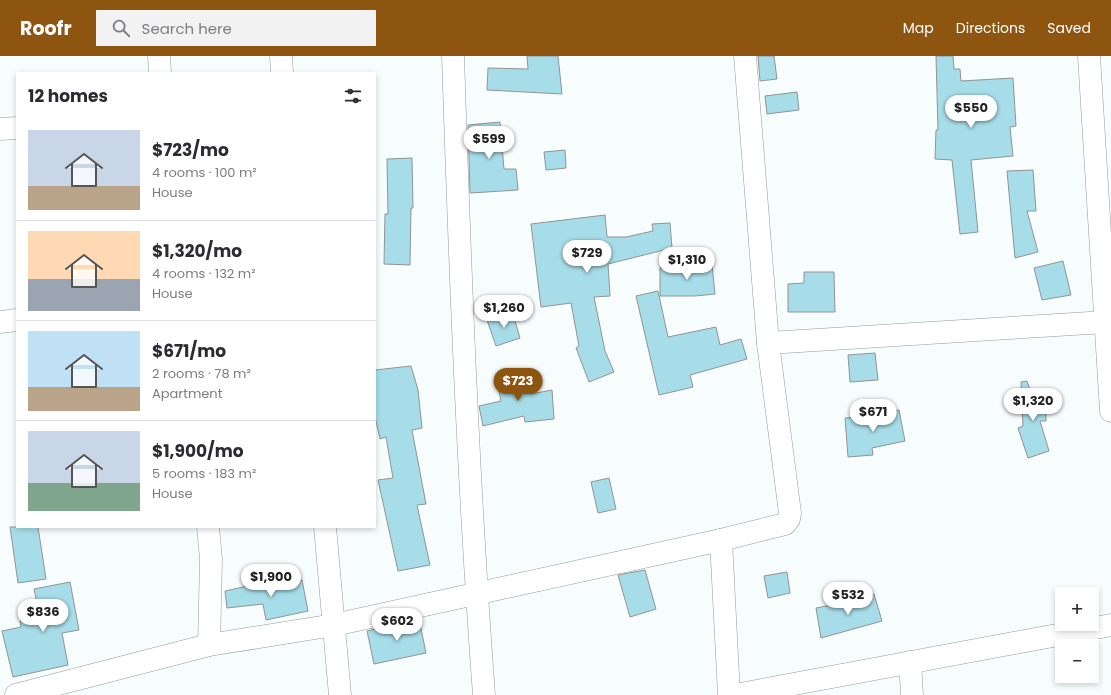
<!DOCTYPE html>
<html lang="en">
<head>
<meta charset="utf-8">
<style>
  :root { --surface:#fff; --page:#f2f2f3; --text:#2b2b33; --muted:#7c7c81; --line:#e1e1e2; --accent:#8e5510 }
  body { margin:0; font-family:Poppins,sans-serif; background:var(--page); color:var(--text); height:100vh; display:flex; flex-direction:column; font-size:15px; white-space:nowrap }
  * { box-sizing:border-box; margin:0 }
  p { font-size:13px; color:var(--muted) }
  .icon { flex:none; width:22px; height:22px; fill:none; stroke:currentColor; stroke-width:2; stroke-linecap:round; stroke-linejoin:round }
  .map { position:relative; flex:1; overflow:hidden }
  .details { position:absolute; left:16px; top:16px; width:360px; height:456px; display:flex; flex-direction:column; background:var(--surface); border-radius:0px; box-shadow:0 2px 6px #0003 }
  .details>* { flex:none }
  .tools { position:absolute; left:1055px; top:531px; display:grid; gap:8px }
  .tools a { display:grid; place-items:center; width:44px; height:44px; border-radius:0px; background:var(--surface); box-shadow:0 2px 6px #0003; font-size:20px }
  .price { position:absolute; translate:-50% -34px; padding:0 9px; border-radius:14px; background:#fff; color:#222; font-size:13px; line-height:26px; filter:drop-shadow(0 1px 2px #0008) }
  .price::after { content:''; position:absolute; left:50%; top:24px; width:12px; height:9px; margin-left:-6px; background:inherit; clip-path:polygon(0 0,100% 0,50% 100%) }
  .price.active { background:var(--accent); color:#fff }
  ul { padding:0; list-style:none }
  li { display:flex; align-items:center; gap:12px; height:100px; padding:0 12px }
  li+li { border-top:1px solid var(--line) }
  li span { display:grid; place-items:center; flex:none; width:112px; height:80px; border-radius:0px; color:#555 }
  li>.icon { margin-inline-start:auto }
  span .icon { width:48px; height:48px; fill:#fffc; stroke-width:1 }
  li b { font-size:17px }
  h2 { display:flex; justify-content:space-between; align-items:center; height:48px; padding:0 12px; font-size:17px }
  header { display:flex; align-items:center; gap:24px; box-sizing:border-box; height:56px; padding:0 20px; background:var(--accent); color:#fff }
  header strong { font-size:19px }
  nav { display:flex; gap:22px; margin-inline-start:auto; font-size:14px }
  .search { width:280px; height:36px; background:var(--page); display:flex; align-items:center; gap:10px; box-sizing:border-box; padding:0 14px; border-radius:0px; color:var(--muted); font-size:15px }
  .map>svg:first-child { display:block }
</style>
</head>
<body>
<header>
<strong>Roofr</strong>
<div class="search"><svg class="icon" aria-label="search" viewBox="0 0 24 24"><circle cx="10" cy="10" r="6"/><path d="M15 15l6 6"/></svg>Search here</div>
<nav><a>Map</a><a>Directions</a><a>Saved</a></nav>
</header>
<div class="map">
<svg width="1111" height="639" viewBox="0 0 1111 639">
  <rect width="100%" height="100%" fill="#f7fcfd"/>
  <!-- building -->
  <g fill="#a7dde9" stroke="#909495">
    <polygon points="527,0 558,0 562,38 487,34 488,12 528,13"/>
    <polygon points="758,0 774,0 777,23 760,25"/>
    <polygon points="936,0 953,0 954,13 960,13 961,25 1013,22 1016,70 1010,71 1013,100 971,104 978,176 960,178 952,104 935,103 936,74 938,74"/>
    <polygon points="797,36 799,54 767,58 765,40"/>
    <polygon points="500,66 504,113 516,113 518,134 470,137 468,69"/>
    <polygon points="565,94 566,112 546,114 544,96"/>
    <polygon points="412,102 413,152 411,152 410,209 384,208 385,158 388,158 387,103"/>
    <polygon points="1033,114 1036,155 1027,155 1038,196 1015,202 1007,115"/>
    <polygon points="605,159 607,181 626,181 653,175 652,168 670,167 672,192 608,208 610,240 594,241 605,295 614,316 589,326 576,292 579,290 571,247 541,251 531,168"/>
    <polygon points="1063,205 1071,239 1042,244 1034,212"/>
    <polygon points="712,208 715,238 695,240 660,240 660,212"/>
    <polygon points="804,216 834,216 835,256 788,256 788,228 804,227"/>
    <polygon points="658,235 668,281 716,271 720,289 741,283 747,303 690,319 693,331 659,339 636,240"/>
    <polygon points="512,255 520,282 496,290 487,264"/>
    <polygon points="875,297 878,324 850,326 848,299"/>
    <polygon points="411,310 418,334 422,372 412,374 426,448 417,449 430,509 398,515 378,424 393,422 386,381 380,383 375,361 375,314"/>
    <polygon points="526,315 531,338 552,334 554,363 525,366 524,360 483,370 479,350 501,345 496,322"/>
    <polygon points="1027,325 1031,337 1045,336 1046,365 1040,365 1049,395 1028,402 1018,372 1023,370 1021,326"/>
    <polygon points="899,354 905,385 872,392 873,399 848,401 845,362 870,360"/>
    <polygon points="609,422 616,453 598,457 591,426"/>
    <polygon points="10,471 38,471 46,523 18,527"/>
    <polygon points="645,514 656,553 630,561 618,519"/>
    <polygon points="787,516 790,537 768,542 764,520"/>
    <polygon points="302,524 308,555 266,564 263,548 227,552 225,535 270,525 272,531"/>
    <polygon points="70,526 79,574 62,577 68,609 13,621 2,575 21,571 20,565 40,561 34,533"/>
    <polygon points="874,538 882,565 821,582 816,552 842,547"/>
    <polygon points="419,563 426,597 374,608 367,575"/>
  </g>
  <g fill="none" stroke-linecap="round" stroke-linejoin="round">
    <defs>
      <g id="street">
        <polyline points="159,0 160,17"/>
        <polyline points="281,0 282,17"/>
        <path d="M453,0C460,213 468,426 484,639"/>
        <polyline points="1089,0 1111,355"/>
        <polyline points="0,73 17,72"/>
        <polyline points="0,266 17,264"/>
        <polyline points="768,287 1106,266 1111,268"/>
        <polyline points="208,471 211,503 209,589"/>
        <polyline points="325,471 340,639"/>
        <polyline points="721,484 729,639"/>
        <polyline points="910,606 912,639"/>
        <polyline points="16,639 209,589 334,569 721,484 785,468 789,463 790,457 768,287 745,0"/>
        <polyline points="735,639 1111,569"/>
      </g>
    </defs>
    <!-- street casing -->
    <use href="#street" stroke="#969a9b" stroke-width="23"/>
    <!-- street -->
    <use href="#street" stroke="#fff" stroke-width="22"/>
  </g>
</svg>
<div class="tools">
<a>+</a>
<a>−</a>
</div>
<b class="price" style="left:971px;top:73px">$550</b>
<b class="price" style="left:489px;top:104px">$599</b>
<b class="price" style="left:587px;top:218px">$729</b>
<b class="price" style="left:687px;top:225px">$1,310</b>
<b class="price" style="left:504px;top:273px">$1,260</b>
<b class="price active" style="left:518px;top:346px">$723</b>
<b class="price" style="left:1033px;top:366px">$1,320</b>
<b class="price" style="left:873px;top:377px">$671</b>
<b class="price" style="left:271px;top:542px">$1,900</b>
<b class="price" style="left:848px;top:560px">$532</b>
<b class="price" style="left:43px;top:577px">$836</b>
<b class="price" style="left:397px;top:586px">$602</b>
<section class="details">
<h2>12 homes<svg class="icon" aria-label="filters" viewBox="0 0 24 24"><path d="M4 7h16M4 17h16"/><circle cx="9" cy="7" r="2"/><circle cx="15" cy="17" r="2"/></svg></h2>
<ul>
<li><span style="background:linear-gradient(#c9d6e8 70%,#b9a48a 0)"><svg class="icon" aria-label="home" viewBox="0 0 24 24"><path d="M3 11l9-7 9 7M6 9v11h12V9"/></svg></span><div><b>$723/mo</b><p>4 rooms · 100 m²</p><p>House</p></div></li>
<li><span style="background:linear-gradient(#ffd9b3 60%,#9aa5b1 0)"><svg class="icon" aria-label="home" viewBox="0 0 24 24"><path d="M3 11l9-7 9 7M6 9v11h12V9"/></svg></span><div><b>$1,320/mo</b><p>4 rooms · 132 m²</p><p>House</p></div></li>
<li><span style="background:linear-gradient(#bfe0f5 70%,#b9a48a 0)"><svg class="icon" aria-label="home" viewBox="0 0 24 24"><path d="M3 11l9-7 9 7M6 9v11h12V9"/></svg></span><div><b>$671/mo</b><p>2 rooms · 78 m²</p><p>Apartment</p></div></li>
<li><span style="background:linear-gradient(#c9d6e8 65%,#7fa58c 0)"><svg class="icon" aria-label="home" viewBox="0 0 24 24"><path d="M3 11l9-7 9 7M6 9v11h12V9"/></svg></span><div><b>$1,900/mo</b><p>5 rooms · 183 m²</p><p>House</p></div></li>
</ul>
</section>
</div>
</body>
</html>
